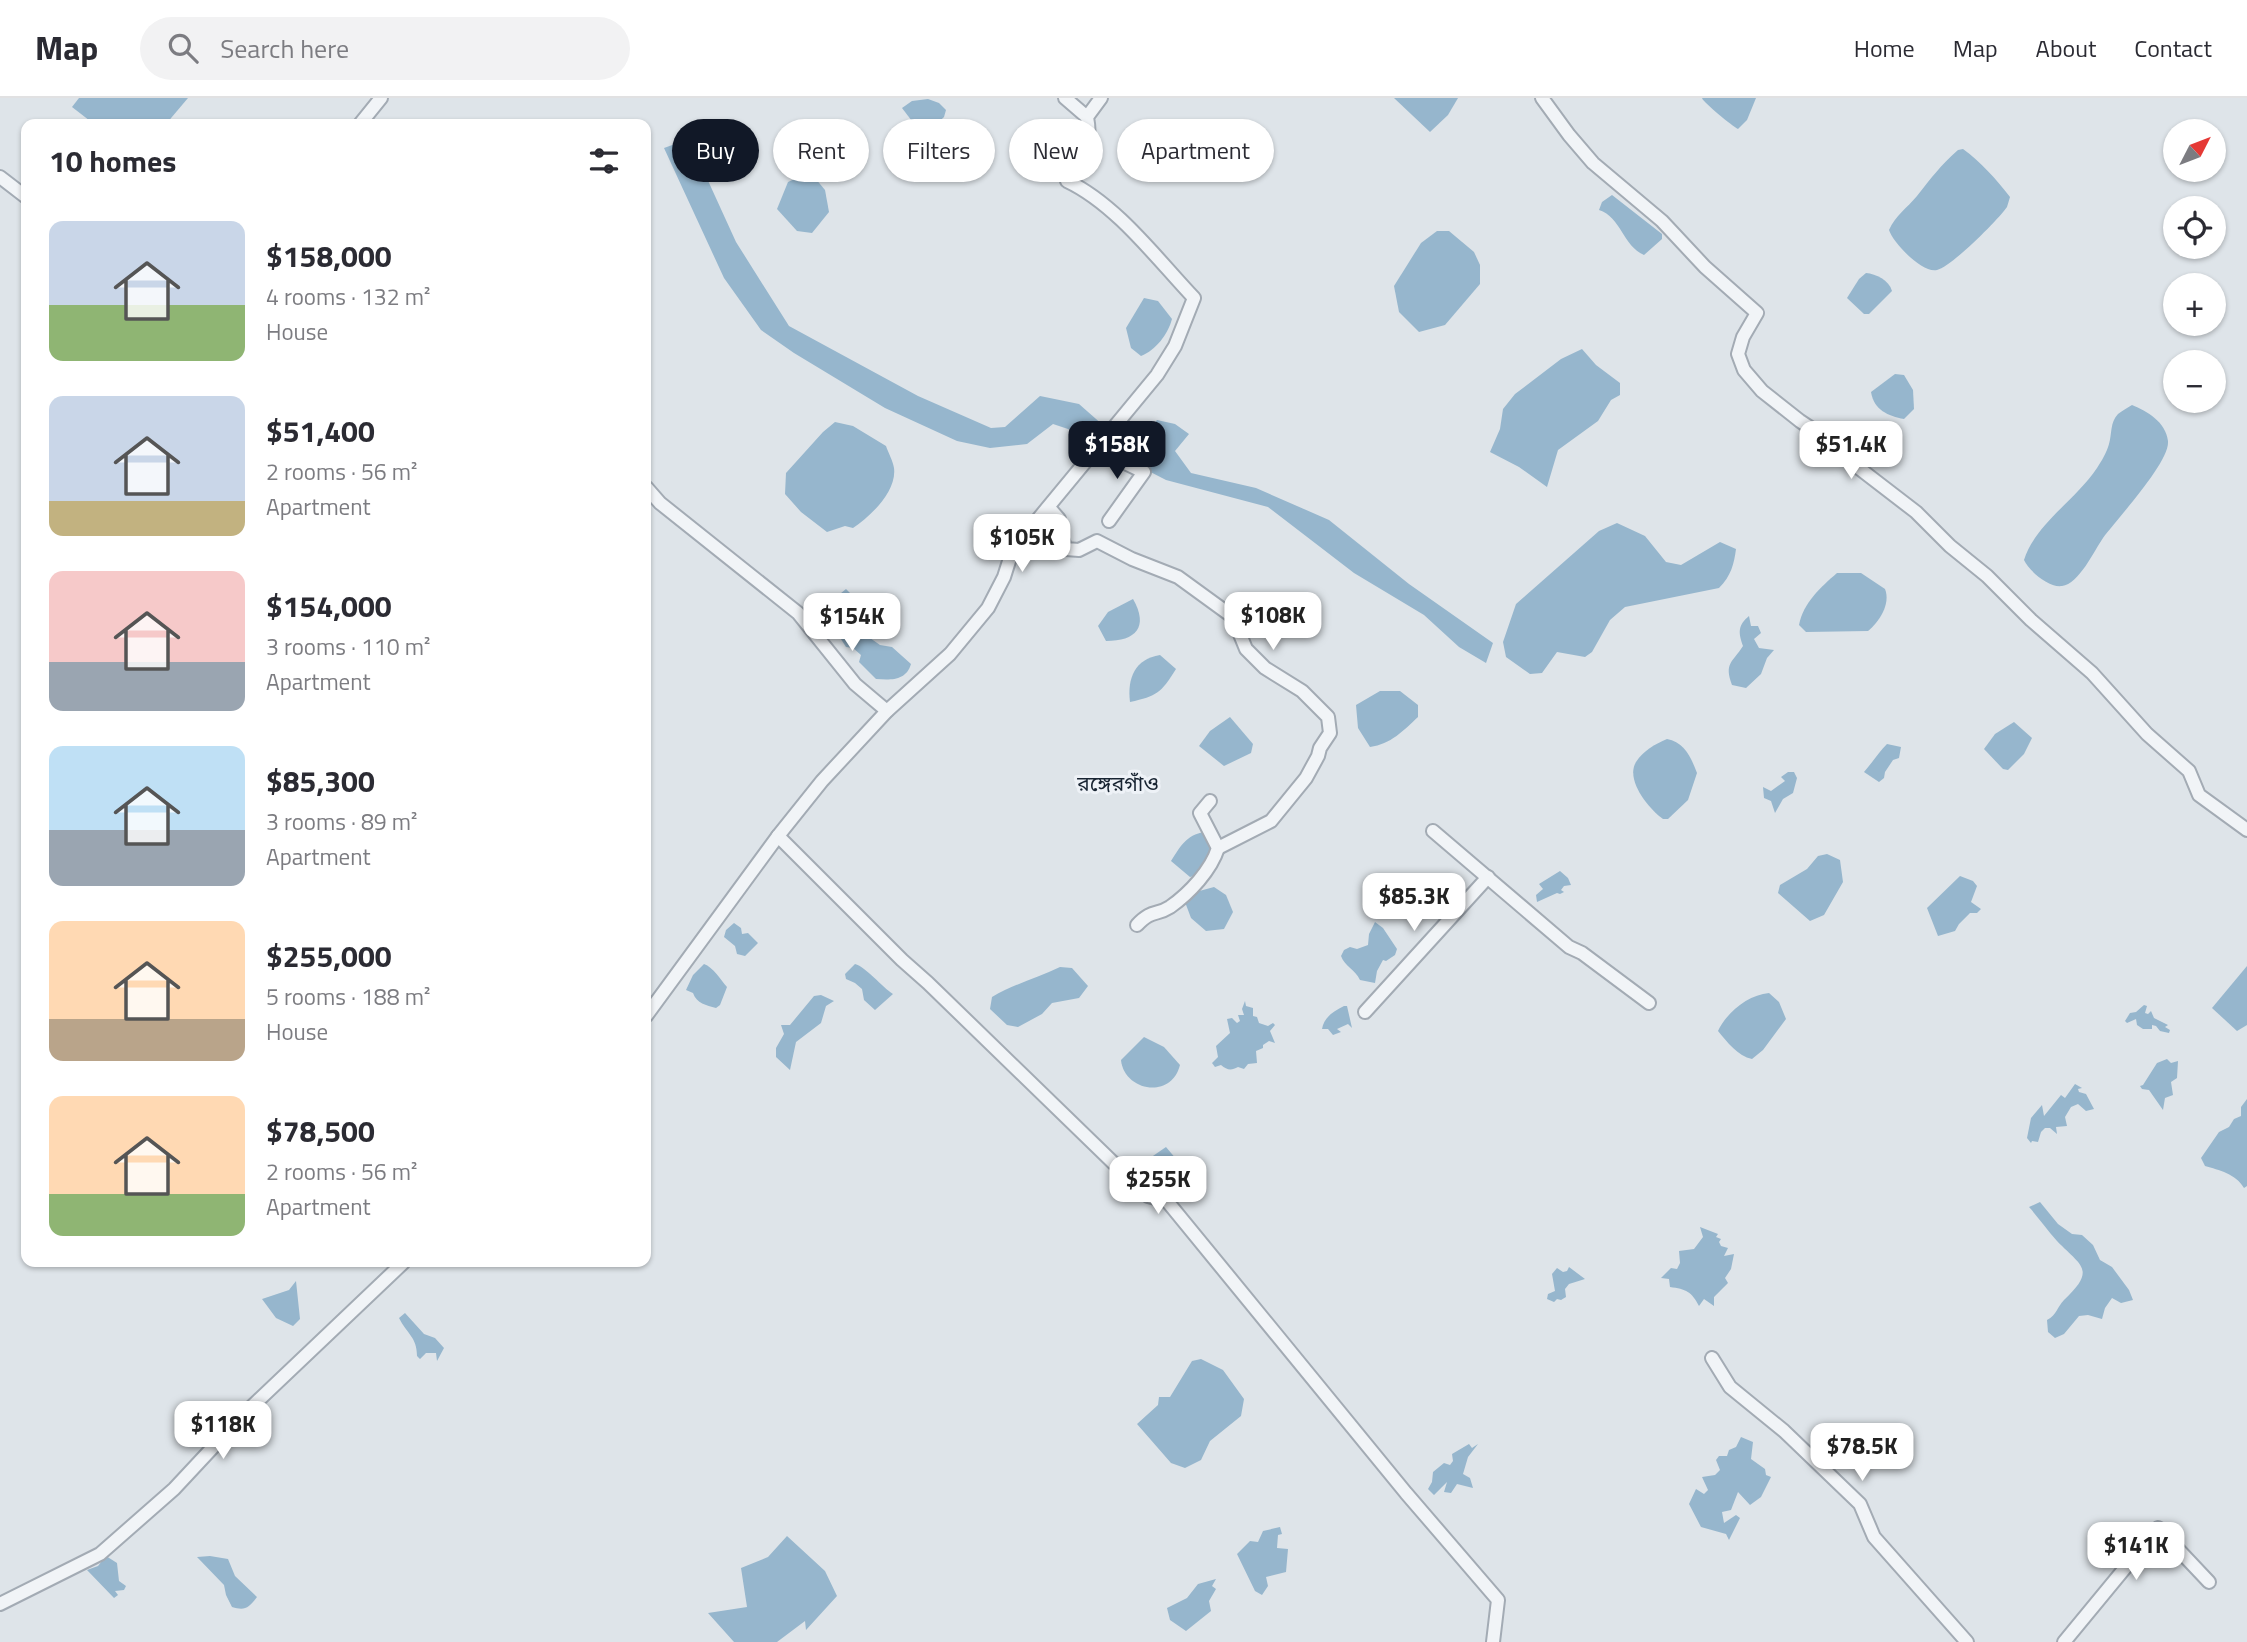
<!DOCTYPE html>
<html lang="en">
<head>
<meta charset="utf-8">
<style>
  :root { --surface:#fff; --page:#f2f2f3; --text:#2b2b33; --muted:#7c7c81; --line:#e1e1e2; --accent:#111827 }
  body { margin:0; font-family:"Titillium Web","Noto Sans Bengali",sans-serif; background:var(--page); color:var(--text); height:100vh; display:flex; flex-direction:column; font-size:26px; white-space:nowrap }
  * { box-sizing:border-box; margin:0 }
  p { font-size:23px; color:var(--muted) }
  .icon { flex:none; width:38px; height:38px; fill:none; stroke:currentColor; stroke-width:2; stroke-linecap:round; stroke-linejoin:round }
  .map { position:relative; flex:1; overflow:hidden }
  .side { position:absolute; left:21px; top:21px; width:630px; height:1148px; display:flex; flex-direction:column; background:var(--surface); border-radius:14px; box-shadow:0 2px 5px #0004 }
  .side>* { flex:none }
  .banner { position:absolute; left:672px; top:21px; width:665px; height:63px; display:flex; gap:14px }
  .needle { width:46px; rotate:48deg }
  .tools { position:absolute; left:2163px; top:21px; display:grid; gap:14px }
  .tools a { display:grid; place-items:center; width:63px; height:63px; border-radius:50%; background:var(--surface); box-shadow:0 2px 5px #0004; font-size:35px }
  .price { position:absolute; translate:-50% -60px; padding:0 16px; border-radius:14px; background:#fff; color:#222; font-size:23px; line-height:46px; filter:drop-shadow(0 2px 4px #0008) }
  .price::after { content:''; position:absolute; left:50%; top:42px; width:21px; height:16px; margin-left:-10px; background:inherit; clip-path:polygon(0 0,100% 0,50% 100%) }
  .price.current { background:var(--accent); color:#fff }
  ul { padding:0; list-style:none }
  li { display:flex; align-items:center; gap:21px; height:175px; padding:0 28px }
  li span { display:grid; place-items:center; flex:none; width:196px; height:140px; border-radius:14px; color:#555 }
  li>.icon { margin-inline-start:auto }
  span .icon { width:84px; height:84px; fill:#fffc; stroke-width:1 }
  li b { font-size:30px }
  h2 { display:flex; justify-content:space-between; align-items:center; height:84px; padding:0 28px; font-size:30px }
  .chip { padding:0 24px; border-radius:32px; background:var(--surface); box-shadow:0 2px 5px #0004; font-size:24px; line-height:63px }
  .chip.current { background:var(--accent); color:#fff }
  header { display:flex; align-items:center; gap:42px; box-sizing:border-box; height:98px; padding:0 35px; background:var(--surface); border-bottom:2px solid var(--line) }
  header strong { font-size:33px }
  nav { display:flex; gap:38px; margin-inline-start:auto; font-size:24px }
  .search { width:490px; height:63px; background:var(--page); display:flex; align-items:center; gap:18px; box-sizing:border-box; padding:0 24px; border-radius:38px; color:var(--muted); font-size:26px }
  .map>svg:first-child { display:block }
</style>
</head>
<body>
<header>
<strong>Map</strong>
<div class="search"><svg class="icon" aria-label="search" viewBox="0 0 24 24"><circle cx="10" cy="10" r="6"/><path d="M15 15l6 6"/></svg>Search here</div>
<nav><a>Home</a><a>Map</a><a>About</a><a>Contact</a></nav>
</header>
<div class="map">
<svg width="2247" height="1544" viewBox="0 0 2247 1544">
  <rect width="100%" height="100%" fill="#dee4e9"/>
  <!-- water -->
  <g fill="#96b6cd">
    <polygon points="79,0 188,0 166,26 94,26 72,9"/>
    <polygon points="1394,0 1458,0 1448,17 1430,34"/>
    <path d="M1702,0H1756L1747,22L1738,31C1732,28 1704,5 1702,0Z"/>
    <polygon points="928,1 939,5 946,12 944,19 927,35 918,31 902,10 912,3"/>
    <polygon points="689,41 736,144 789,228 918,298 991,330 1005,329 1040,298 1079,306 1104,328 1093,343 1068,331 1053,326 1027,346 990,350 957,343 885,310 794,255 761,232 724,180 664,50"/>
    <polygon points="943,41 950,50 947,75 930,82 913,67 913,57"/>
    <path d="M1963,51C1981,64 1996,81 2010,99C2009,102 2008,106 2007,109C1998,122 1951,169 1937,172C1923,176 1893,145 1889,132C1895,118 1907,110 1917,98C1932,79 1940,68 1958,52Z"/>
    <polygon points="810,74 825,92 829,114 812,135 797,133 777,111 788,84"/>
    <path d="M1612,97L1662,136V141L1644,157C1623,148 1621,119 1599,112L1602,104Z"/>
    <polygon points="1437,133 1449,133 1474,154 1480,167 1480,186 1445,227 1419,234 1399,214 1394,188 1421,145"/>
    <path d="M1866,175C1876,176 1889,182 1892,193L1869,216H1864L1847,200L1859,181Z"/>
    <path d="M1144,200L1158,203L1172,221C1168,236 1156,252 1141,258L1131,250L1126,230Z"/>
    <polygon points="1582,251 1596,267 1620,285 1620,297 1611,302 1598,323 1558,352 1547,389 1519,369 1490,354 1500,331 1503,311 1515,296 1561,261"/>
    <path d="M1895,276L1904,277L1913,292L1914,311L1904,321C1888,318 1874,312 1871,294Z"/>
    <path d="M2132,307C2147,313 2166,324 2168,343C2170,364 2117,421 2103,440C2094,453 2079,486 2062,488C2049,490 2029,473 2024,462C2036,425 2075,403 2097,370C2101,364 2107,354 2109,346C2112,336 2110,324 2118,316C2122,313 2127,310 2132,307Z"/>
    <polygon points="1157,322 1175,326 1189,336 1175,353 1191,375 1256,390 1329,422 1409,486 1493,545 1486,565 1459,549 1424,517 1354,475 1268,409 1166,382 1104,350 1114,335 1139,346"/>
    <path d="M835,324L853,328L886,348C888,354 893,363 894,370C897,393 871,418 853,430L845,428L827,434L801,414L785,396L786,375L823,334Z"/>
    <path d="M1617,425L1645,438L1666,464L1681,467L1720,444L1736,451C1734,466 1731,478 1719,490L1625,509L1610,522L1592,554L1585,559L1557,554L1542,575L1530,576L1506,559L1503,544L1516,506L1599,433Z"/>
    <path d="M1837,475H1861L1885,491C1891,506 1879,524 1868,533L1806,534L1799,527C1803,505 1821,489 1837,475Z"/>
    <path d="M846,491L864,509L870,540L880,547L892,549L911,566C906,583 891,582 876,581L859,564L861,557L853,550L846,549L839,538L840,535L849,534L851,530L843,523L846,516L835,500Z"/>
    <path d="M1133,501C1149,529 1136,543 1106,543L1098,528L1108,514Z"/>
    <path d="M1749,518L1751,528H1758L1761,535L1754,541L1759,550L1774,552L1767,560L1761,576L1746,590L1732,587C1724,565 1732,565 1743,548C1738,534 1738,527 1749,518Z"/>
    <path d="M1160,557L1176,571C1161,595 1157,598 1130,604C1127,580 1135,561 1160,557Z"/>
    <path d="M1380,593H1400L1418,607V619C1403,633 1391,646 1370,649L1358,630L1356,607Z"/>
    <polygon points="1230,619 1253,646 1251,655 1224,668 1199,648 1210,633"/>
    <polygon points="2014,624 2032,640 2024,656 2008,672 2003,671 1984,651 1995,636"/>
    <path d="M1667,641C1684,644 1691,659 1697,675L1688,702L1668,721H1663C1649,711 1625,682 1636,664C1643,653 1655,646 1667,641Z"/>
    <path d="M1887,646L1901,649L1899,660L1893,662L1885,674L1884,680L1879,684L1864,674C1872,665 1879,654 1887,646Z"/>
    <polygon points="1788,674 1794,674 1797,680 1793,695 1783,701 1775,715 1771,703 1764,700 1763,689 1771,693 1785,683 1781,679"/>
    <path d="M1209,733L1218,750L1205,775L1190,779L1171,763C1182,746 1187,736 1209,733Z"/>
    <polygon points="1827,756 1840,762 1843,784 1824,817 1810,823 1778,795 1780,787 1807,771 1818,758"/>
    <polygon points="1560,773 1568,780 1571,787 1564,788 1561,792 1564,794 1560,796 1557,795 1537,804 1536,797 1543,791 1539,786"/>
    <polygon points="1960,778 1973,783 1977,788 1971,804 1981,811 1977,815 1970,815 1959,826 1955,833 1938,838 1927,810"/>
    <polygon points="1214,789 1226,797 1233,814 1224,831 1206,833 1191,820 1185,804 1192,795"/>
    <path d="M1375,824L1383,830L1397,851L1395,857L1386,863L1383,862L1377,873L1375,885L1360,882C1355,871 1345,869 1341,858L1344,852L1350,849L1357,851L1368,847L1369,836Z"/>
    <polygon points="734,825 741,830 742,836 748,835 758,845 745,858 737,856 735,848 724,839 726,832"/>
    <path d="M704,866C713,869 721,882 727,889L720,907L716,910C706,907 697,906 693,895L686,892L693,877Z"/>
    <path d="M855,866C866,869 882,889 893,896L875,912L864,902L862,891L855,885L846,881L845,876Z"/>
    <polygon points="2247,868 2247,927 2237,933 2212,910"/>
    <path d="M1060,869L1072,870L1088,888L1079,900L1052,905L1042,916L1018,929L1007,927L990,911L992,899C1014,886 1037,880 1060,869Z"/>
    <path d="M1769,895L1779,904L1786,921L1763,952L1752,961C1738,958 1727,944 1718,933C1727,914 1748,897 1769,895Z"/>
    <polygon points="821,897 834,903 826,908 821,925 796,944 790,972 776,959 776,950 784,936 781,927 790,927 814,898"/>
    <path d="M1245,903L1246,908L1253,910V918L1257,919L1259,925L1268,928L1273,925L1275,927L1270,933L1275,945L1269,943L1263,947V950L1256,953L1257,965L1248,966L1244,971L1238,969C1231,973 1227,972 1221,967L1215,969L1212,965L1218,959L1216,948L1230,935L1227,921L1232,920L1237,925L1240,923L1238,917H1244L1242,911Z"/>
    <polygon points="2144,907 2147,908 2145,915 2148,916 2151,913 2154,920 2168,927 2165,929 2170,932 2169,935 2160,933 2156,928 2152,927 2152,931 2143,931 2137,927 2136,921 2127,925 2125,923 2130,915 2136,914"/>
    <path d="M1344,908H1347L1352,930L1348,926L1337,931L1341,934L1333,937L1328,931H1322C1324,919 1334,913 1344,908Z"/>
    <path d="M1144,939L1164,949L1180,967C1171,1002 1124,993 1121,962Z"/>
    <polygon points="2167,961 2171,965 2178,963 2177,980 2171,984 2173,997 2165,1000 2163,1012 2149,992 2142,991 2140,988 2143,987 2157,965"/>
    <polygon points="2075,986 2082,990 2078,991 2079,994 2086,996 2094,1011 2086,1013 2078,1006 2071,1009 2065,1019 2067,1028 2056,1029 2057,1036 2050,1030 2045,1030 2041,1034 2038,1044 2032,1043 2031,1045 2027,1040 2031,1020 2042,1007 2044,1018 2061,997 2065,1000"/>
    <path d="M2247,1001V1088L2244,1090C2236,1076 2219,1072 2205,1068L2201,1060L2219,1034L2229,1029L2234,1021L2241,1018V1009Z"/>
    <polygon points="1166,1049 1187,1074 1160,1102 1146,1089 1142,1080 1150,1060"/>
    <path d="M2040,1104L2058,1126L2072,1136L2082,1137L2093,1147L2100,1162L2112,1169L2129,1192L2133,1202L2121,1205L2112,1200L2105,1210L2102,1221L2088,1217L2079,1218L2064,1236L2055,1240L2048,1234L2047,1222C2057,1217 2057,1209 2064,1202C2097,1171 2081,1168 2057,1143C2047,1132 2039,1120 2029,1109Z"/>
    <path d="M1700,1129L1718,1136L1716,1139L1721,1141L1719,1144L1721,1148L1728,1150L1724,1158L1734,1156L1731,1171L1725,1180L1728,1185L1714,1199V1208L1704,1201L1699,1208C1692,1194 1686,1191 1670,1189L1669,1181L1661,1180L1671,1170L1677,1171L1680,1165L1679,1153L1694,1151L1703,1139Z"/>
    <polygon points="1569,1169 1585,1181 1569,1186 1565,1191 1566,1199 1561,1202 1557,1201 1554,1204 1547,1201 1548,1196 1555,1193 1552,1176 1557,1170 1563,1174 1567,1173"/>
    <polygon points="296,1183 300,1221 293,1228 276,1220 262,1201 289,1192"/>
    <path d="M405,1215L424,1236L435,1240L444,1250L437,1263L436,1255H426L420,1261L417,1258C417,1239 407,1236 399,1220Z"/>
    <polygon points="1201,1261 1223,1272 1244,1301 1241,1318 1210,1343 1201,1362 1185,1370 1171,1365 1137,1326 1158,1307 1159,1299 1170,1299 1192,1263"/>
    <polygon points="1741,1339 1753,1344 1751,1361 1765,1371 1766,1377 1771,1379 1761,1399 1750,1407 1738,1394 1731,1412 1722,1414 1724,1425 1736,1417 1740,1420 1729,1442 1726,1436 1701,1429 1689,1406 1696,1391 1704,1396 1708,1392 1702,1379 1715,1377 1720,1372 1716,1362 1719,1358 1727,1358 1729,1352 1736,1349"/>
    <polygon points="1469,1346 1472,1350 1478,1346 1468,1359 1463,1376 1470,1380 1473,1390 1457,1386 1451,1395 1444,1394 1447,1384 1434,1397 1428,1391 1432,1384 1433,1374 1444,1365 1450,1367 1453,1363 1452,1356"/>
    <polygon points="1280,1429 1282,1436 1278,1437 1277,1450 1288,1451 1286,1474 1266,1479 1268,1488 1262,1497 1255,1493 1237,1456 1250,1443 1258,1444 1263,1433"/>
    <polygon points="787,1438 825,1473 837,1498 806,1532 805,1523 777,1544 734,1544 708,1515 747,1509 741,1470 768,1459"/>
    <polygon points="106,1458 117,1465 119,1483 126,1488 124,1492 115,1493 118,1497 114,1500 87,1472 98,1468"/>
    <path d="M210,1458L228,1461L235,1478L257,1499C249,1510 245,1513 232,1509L226,1497L224,1487L197,1459Z"/>
    <polygon points="1216,1481 1212,1488 1216,1491 1209,1503 1211,1513 1186,1533 1170,1522 1167,1510 1187,1500 1198,1486"/>
  </g>
  <g fill="none" stroke-linecap="round" stroke-linejoin="round">
    <defs>
      <g id="minor">
        <polyline points="1065,0 1087,19"/>
        <polyline points="1542,0 1569,37 1593,65 1662,123 1705,169 1757,215 1743,239 1738,256 1744,272 1762,293 1800,323 1827,341 1838,354 1916,414 1950,448 1987,478 2031,522 2092,575 2147,636 2189,673 2199,697 2247,732"/>
        <polyline points="360,26 381,0"/>
        <polyline points="0,79 26,99"/>
        <polyline points="1096,351 1144,374 1109,423"/>
        <polyline points="646,389 660,405 798,515 855,586 887,613"/>
        <polyline points="1047,411 1052,413 1059,421 1059,433 1066,451 1079,452 1097,443 1132,461 1178,479 1233,519 1246,551 1265,570 1302,593 1328,619 1330,635 1320,650 1318,658 1306,680 1271,723 1218,750"/>
        <polyline points="1433,733 1569,849 1582,855 1649,905"/>
        <polyline points="778,738 902,862 928,885 1131,1082 1148,1098 1167,1103 1406,1395 1498,1502 1493,1544"/>
        <path d="M1137,827C1152,811 1156,818 1170,809C1190,795 1211,772 1218,750L1200,715L1210,703"/>
        <polyline points="1365,914 1488,779"/>
        <path d="M646,918L778,738L822,683L887,613L950,556L988,510L1004,479L1010,460L1039,420L1157,277L1175,248L1194,200C1157,161 1116,106 1067,83C1082,57 1093,50 1087,19L1101,0"/>
        <polyline points="1712,1260 1730,1289 1784,1333 1860,1406 1874,1439 1967,1544"/>
        <polyline points="0,1506 100,1456 174,1391 243,1317 404,1164"/>
        <polyline points="2064,1544 2158,1430 2209,1484"/>
      </g>
    </defs>
    <!-- minor casing -->
    <use href="#minor" stroke="#a3abb4" stroke-width="16"/>
    <!-- minor -->
    <use href="#minor" stroke="#f1f4f7" stroke-width="12"/>
  </g>
  <g text-anchor="middle" stroke-width="6" stroke-linejoin="round" paint-order="stroke">
    <!-- quarter labels -->
    <g font-size="21" fill="#182432" stroke="#eef2f7">
      <text x="1118" y="693">রঙ্গেরগাঁও</text>
    </g>
  </g>
</svg>
<div class="tools">
<a><svg class="needle" viewBox="-14 -14 28 28"><path d="M0-13l5 13h-10z" fill="#e53935"/><path d="M0 13l5-13h-10z" fill="#7c7c81"/></svg></a>
<a><svg class="icon" aria-label="locate" viewBox="0 0 24 24"><circle cx="12" cy="12" r="6"/><path d="M12 2v4M12 18v4M2 12h4M18 12h4"/></svg></a>
<a>+</a>
<a>−</a>
</div>
<b class="price current" style="left:1117px;top:383px">$158K</b>
<b class="price" style="left:1851px;top:383px">$51.4K</b>
<b class="price" style="left:1022px;top:476px">$105K</b>
<b class="price" style="left:1273px;top:554px">$108K</b>
<b class="price" style="left:852px;top:555px">$154K</b>
<b class="price" style="left:1414px;top:835px">$85.3K</b>
<b class="price" style="left:1158px;top:1118px">$255K</b>
<b class="price" style="left:223px;top:1363px">$118K</b>
<b class="price" style="left:1862px;top:1385px">$78.5K</b>
<b class="price" style="left:2136px;top:1484px">$141K</b>
<div class="banner">
<a class="chip current">Buy</a>
<a class="chip">Rent</a>
<a class="chip">Filters</a>
<a class="chip">New</a>
<a class="chip">Apartment</a>
</div>
<section class="side">
<h2>10 homes<svg class="icon" aria-label="filters" viewBox="0 0 24 24"><path d="M4 7h16M4 17h16"/><circle cx="9" cy="7" r="2"/><circle cx="15" cy="17" r="2"/></svg></h2>
<ul>
<li><span style="background:linear-gradient(#c9d6e8 60%,#8fb573 0)"><svg class="icon" aria-label="home" viewBox="0 0 24 24"><path d="M3 11l9-7 9 7M6 9v11h12V9"/></svg></span><div><b>$158,000</b><p>4 rooms · 132 m²</p><p>House</p></div></li>
<li><span style="background:linear-gradient(#c9d6e8 75%,#c2b280 0)"><svg class="icon" aria-label="home" viewBox="0 0 24 24"><path d="M3 11l9-7 9 7M6 9v11h12V9"/></svg></span><div><b>$51,400</b><p>2 rooms · 56 m²</p><p>Apartment</p></div></li>
<li><span style="background:linear-gradient(#f6c9c9 65%,#9aa5b1 0)"><svg class="icon" aria-label="home" viewBox="0 0 24 24"><path d="M3 11l9-7 9 7M6 9v11h12V9"/></svg></span><div><b>$154,000</b><p>3 rooms · 110 m²</p><p>Apartment</p></div></li>
<li><span style="background:linear-gradient(#bfe0f5 60%,#9aa5b1 0)"><svg class="icon" aria-label="home" viewBox="0 0 24 24"><path d="M3 11l9-7 9 7M6 9v11h12V9"/></svg></span><div><b>$85,300</b><p>3 rooms · 89 m²</p><p>Apartment</p></div></li>
<li><span style="background:linear-gradient(#ffd9b3 70%,#b9a48a 0)"><svg class="icon" aria-label="home" viewBox="0 0 24 24"><path d="M3 11l9-7 9 7M6 9v11h12V9"/></svg></span><div><b>$255,000</b><p>5 rooms · 188 m²</p><p>House</p></div></li>
<li><span style="background:linear-gradient(#ffd9b3 70%,#8fb573 0)"><svg class="icon" aria-label="home" viewBox="0 0 24 24"><path d="M3 11l9-7 9 7M6 9v11h12V9"/></svg></span><div><b>$78,500</b><p>2 rooms · 56 m²</p><p>Apartment</p></div></li>
</ul>
</section>
</div>
</body>
</html>
